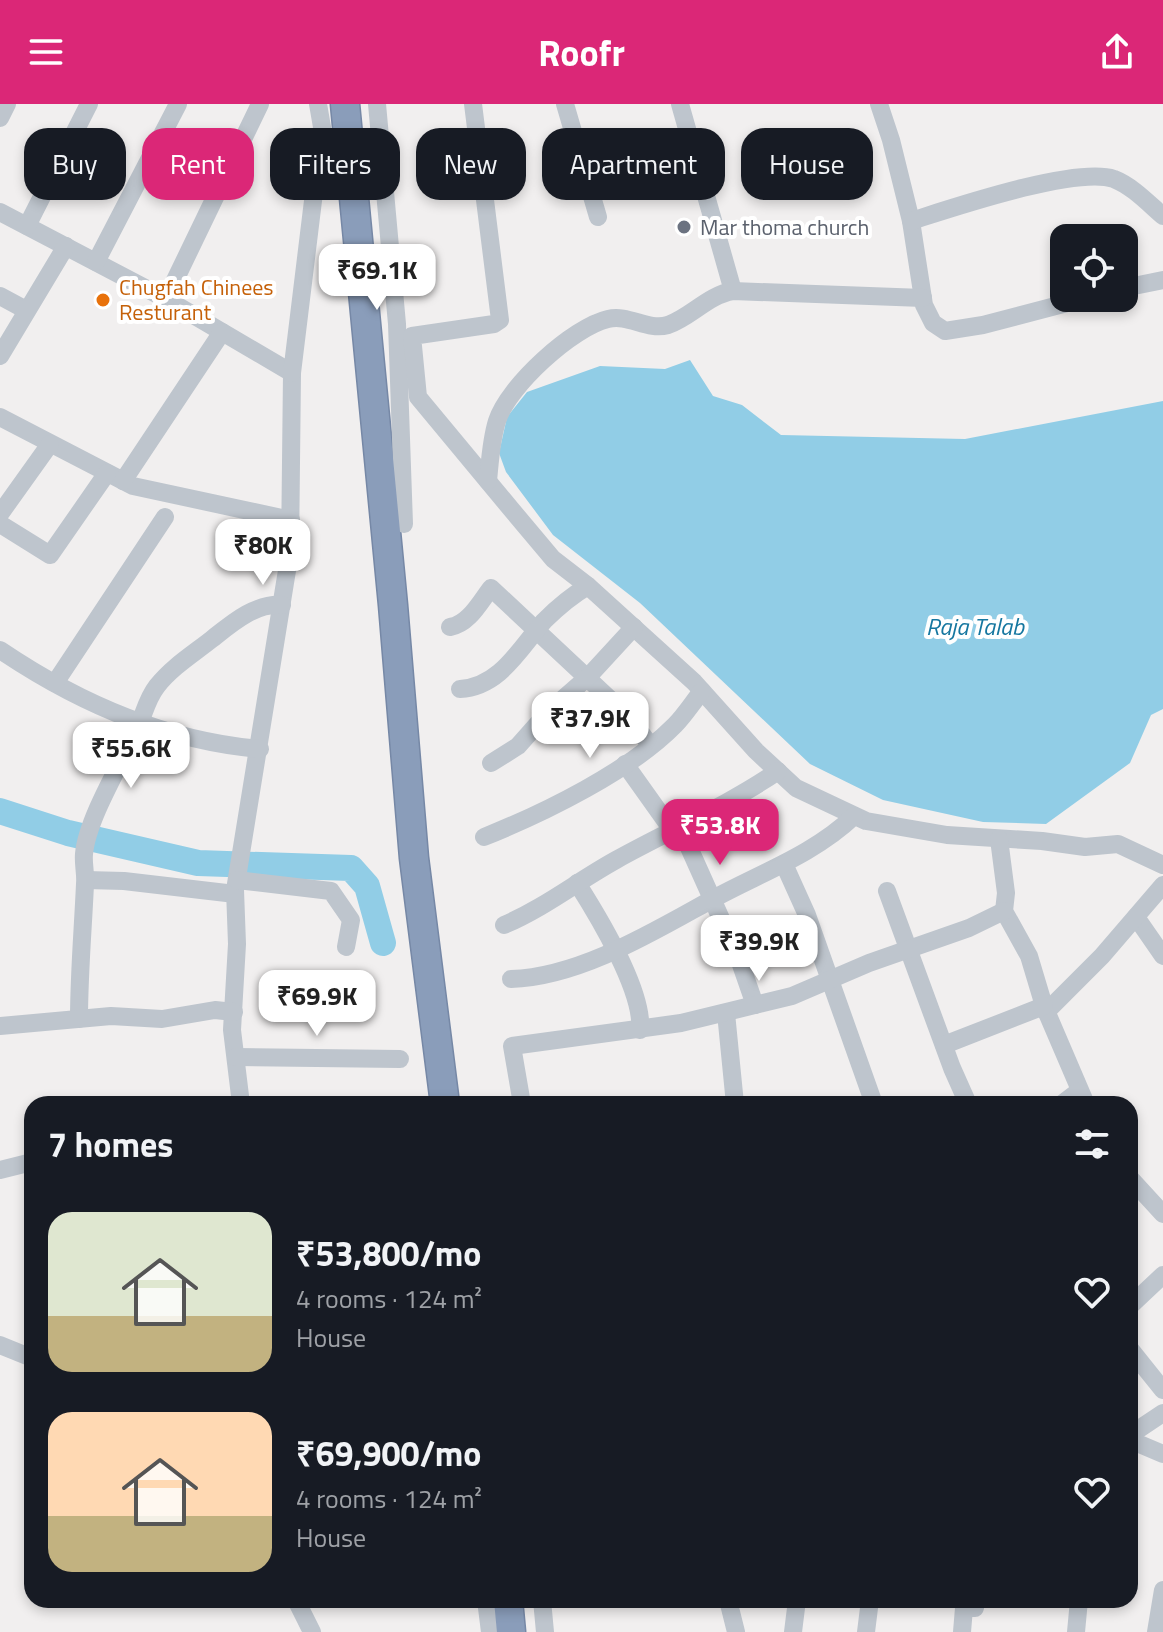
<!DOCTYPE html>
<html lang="en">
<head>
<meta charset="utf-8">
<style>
  :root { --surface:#171b24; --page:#242831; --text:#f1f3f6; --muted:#9ea1a6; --accent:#db2777 }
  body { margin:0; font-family:"Titillium Web",sans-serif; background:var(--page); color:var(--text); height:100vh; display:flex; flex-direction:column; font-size:30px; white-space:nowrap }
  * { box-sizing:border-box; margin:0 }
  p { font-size:26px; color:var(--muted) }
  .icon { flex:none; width:44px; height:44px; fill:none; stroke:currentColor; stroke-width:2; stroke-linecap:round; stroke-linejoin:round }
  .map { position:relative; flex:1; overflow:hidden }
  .details { position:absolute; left:24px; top:992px; width:1114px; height:512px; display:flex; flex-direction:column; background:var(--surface); border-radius:24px; box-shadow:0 4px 12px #0003 }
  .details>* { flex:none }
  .banner { position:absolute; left:24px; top:24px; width:1116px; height:72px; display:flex; gap:16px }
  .fabs { position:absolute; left:1050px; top:120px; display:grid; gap:16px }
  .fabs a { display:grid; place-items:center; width:88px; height:88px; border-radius:16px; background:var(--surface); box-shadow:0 4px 12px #0003; font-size:40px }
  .price { position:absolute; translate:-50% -68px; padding:0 18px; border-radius:16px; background:#fff; color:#222; font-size:26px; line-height:52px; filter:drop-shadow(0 2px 4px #0008) }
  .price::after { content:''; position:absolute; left:50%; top:48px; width:24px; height:18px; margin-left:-12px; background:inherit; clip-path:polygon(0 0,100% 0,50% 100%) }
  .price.current { background:var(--accent); color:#fff }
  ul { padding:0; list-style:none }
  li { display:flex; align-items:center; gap:24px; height:200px; padding:0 24px }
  li span { display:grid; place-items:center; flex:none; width:224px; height:160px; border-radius:24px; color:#555 }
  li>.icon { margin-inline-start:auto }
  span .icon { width:96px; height:96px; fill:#fffc; stroke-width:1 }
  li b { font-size:34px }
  h2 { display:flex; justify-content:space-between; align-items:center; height:96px; padding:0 24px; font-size:34px }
  .chip { padding:0 28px; border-radius:24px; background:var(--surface); box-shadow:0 4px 12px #0003; font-size:28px; line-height:72px }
  .chip.current { background:var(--accent); color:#fff }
  header { display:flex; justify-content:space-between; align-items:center; height:104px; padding:0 24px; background:var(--accent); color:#fff; font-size:36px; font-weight:700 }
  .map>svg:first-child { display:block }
</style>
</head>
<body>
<header><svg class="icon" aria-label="menu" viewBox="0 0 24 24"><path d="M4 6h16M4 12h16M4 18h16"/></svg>Roofr<svg class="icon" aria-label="share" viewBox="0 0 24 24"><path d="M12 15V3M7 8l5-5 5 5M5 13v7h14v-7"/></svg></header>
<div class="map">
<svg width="1163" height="1528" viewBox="0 0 1163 1528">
  <rect width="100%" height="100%" fill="#f1efef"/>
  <!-- water -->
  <polygon fill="#91cde6" points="690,256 713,292 742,301 781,331 965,335 1163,297 1163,605 1151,611 1130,659 1046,720 983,718 883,696 810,660 640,499 553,431 506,368 499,349 507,313 527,288 600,262 665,265"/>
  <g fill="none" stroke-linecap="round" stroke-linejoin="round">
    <!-- river -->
    <polyline stroke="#91cde6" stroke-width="26" points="0,707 68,729 198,759 351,764 367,782 383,839"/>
    <defs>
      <g id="highway">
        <polyline points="345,0 393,501 414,754 445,1000"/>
        <polyline points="508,1496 511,1528"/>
      </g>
    </defs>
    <!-- highway casing -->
    <use href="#highway" stroke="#7688a6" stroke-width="31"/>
    <!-- minor -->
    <g stroke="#bec5cd" stroke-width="18">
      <polyline points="377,0 397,220 404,420"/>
      <polyline points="473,0 500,216 494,220 412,232 418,293 511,405 553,455 588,482 694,578 756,647 796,684 866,717 947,731 1042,737 1085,743 1118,740 1163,761"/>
      <polyline points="565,0 598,113"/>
      <polyline points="680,0 733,187"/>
      <polyline points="879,0 891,36 911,117 924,201 933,219 945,227 983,221 1086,194"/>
      <polyline points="0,14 7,0"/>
      <polyline points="0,108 166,195 292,269 290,448 235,786 237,840 232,926 241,1000"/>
      <path d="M911,117C952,104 1076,62 1114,75C1132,82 1148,99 1163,112"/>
      <polyline points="27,122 89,0"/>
      <polyline points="96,158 178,0"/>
      <polyline points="1124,184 1163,176"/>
      <polyline points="0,192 26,206"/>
      <polyline points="166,195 260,0"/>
      <polyline points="0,252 66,142"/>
      <polyline points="292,269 322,23 318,0"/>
      <polyline points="0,313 133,382 291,416"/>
      <polyline points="123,377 222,228"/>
      <path d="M488,377C490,357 491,336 497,317C508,282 573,223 608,215C629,210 647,227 668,221C691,213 708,191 733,187L923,194"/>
      <polyline points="0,410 50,340"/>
      <polyline points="0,420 50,451 107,369"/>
      <path d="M450,523C469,520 480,498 491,484L630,614L650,641"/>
      <path d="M0,546C77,598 166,637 260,645"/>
      <polyline points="55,579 165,413"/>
      <path d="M460,585C500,583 520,544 544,517C558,503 571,492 588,482"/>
      <polyline points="491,659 518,642 549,607 588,573 634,523"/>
      <polyline points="625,660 672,726 687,739 739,855 755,901"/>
      <path d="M484,733C544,709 630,667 675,621C685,611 693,598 702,587"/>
      <polyline points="999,735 1006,789 1004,807 1029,852 1044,902 1086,1000"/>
      <polyline points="784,760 807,811 874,1000"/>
      <polyline points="86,776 124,777 235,790"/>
      <polyline points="237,776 331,787 351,816 346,843"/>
      <path d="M577,779C598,812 644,888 640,926"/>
      <polyline points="887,787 952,964 968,1000"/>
      <polyline points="1136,813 1163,852"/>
      <path d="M504,821C544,804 578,777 616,756C670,726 727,702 778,667"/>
      <path d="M511,875C579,873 653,828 711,796C760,769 813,751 854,712"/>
      <polyline points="1046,908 1102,852 1163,781"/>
      <polyline points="726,909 735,1000"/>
      <path d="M79,915C79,870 83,825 85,780C86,770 83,760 84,750C87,714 124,655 139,621C145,607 147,595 157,582C172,563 193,550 212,535C232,519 255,499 282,501"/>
      <polyline points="0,922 111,912 162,915 215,906 234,908"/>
      <polyline points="944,941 1044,902"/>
      <polyline points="236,953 400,955"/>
      <polyline points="522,1000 512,942 681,919 792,892 869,859 969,824 1004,807"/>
      <polyline points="1062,1000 1079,987"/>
      <polyline points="0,1066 32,1058"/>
      <polyline points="1130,1074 1163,1110"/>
      <polyline points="1130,1202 1163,1171"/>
      <polyline points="0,1241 32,1254"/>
      <polyline points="1130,1245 1163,1286"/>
      <polyline points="1130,1331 1163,1309"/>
      <polyline points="1130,1336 1163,1350"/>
      <polyline points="296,1496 312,1528"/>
      <polyline points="486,1496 490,1528"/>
      <polyline points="542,1496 545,1528"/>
      <polyline points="728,1496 736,1528"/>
      <polyline points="793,1528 797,1496"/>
      <polyline points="866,1528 870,1496"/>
      <polyline points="962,1528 964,1504 975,1504 976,1496"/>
      <polyline points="1076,1528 1079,1496"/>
      <polyline points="1156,1528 1163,1486"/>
    </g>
    <!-- highway -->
    <use href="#highway" stroke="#8a9dba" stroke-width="28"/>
  </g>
  <!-- markers -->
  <circle fill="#6b7280" stroke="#fff" stroke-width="3" cx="684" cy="123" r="8"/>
  <circle fill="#e8710a" stroke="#fff" stroke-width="3" cx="103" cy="196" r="8"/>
  <g text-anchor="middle" stroke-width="8" stroke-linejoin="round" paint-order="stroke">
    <!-- worship labels -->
    <g font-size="22" fill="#5b616d" stroke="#fff" text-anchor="start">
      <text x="700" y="131">Mar thoma church</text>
    </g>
    <!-- food labels -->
    <g font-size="22" fill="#c56008" stroke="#fff" text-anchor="start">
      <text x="119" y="191">Chugfah Chinees<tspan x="119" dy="25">Resturant</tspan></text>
    </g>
    <!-- water labels -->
    <g font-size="24" font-style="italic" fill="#1677a0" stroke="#fff">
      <text x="975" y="531">Raja Talab</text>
    </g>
  </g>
</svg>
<div class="fabs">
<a><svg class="icon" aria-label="locate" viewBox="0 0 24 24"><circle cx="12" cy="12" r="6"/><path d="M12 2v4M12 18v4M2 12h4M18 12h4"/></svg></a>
</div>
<b class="price" style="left:377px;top:208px">₹69.1K</b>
<b class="price" style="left:263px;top:483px">₹80K</b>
<b class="price" style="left:590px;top:656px">₹37.9K</b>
<b class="price" style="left:131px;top:686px">₹55.6K</b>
<b class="price current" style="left:720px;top:763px">₹53.8K</b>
<b class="price" style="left:759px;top:879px">₹39.9K</b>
<b class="price" style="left:317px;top:934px">₹69.9K</b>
<div class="banner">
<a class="chip">Buy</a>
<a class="chip current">Rent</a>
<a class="chip">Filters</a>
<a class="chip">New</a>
<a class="chip">Apartment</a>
<a class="chip">House</a>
</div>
<section class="details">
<h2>7 homes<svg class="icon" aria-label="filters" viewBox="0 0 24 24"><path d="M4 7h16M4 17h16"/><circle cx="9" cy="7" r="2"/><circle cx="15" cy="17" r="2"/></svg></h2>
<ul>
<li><span style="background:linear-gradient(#dfe7d0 65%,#c2b280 0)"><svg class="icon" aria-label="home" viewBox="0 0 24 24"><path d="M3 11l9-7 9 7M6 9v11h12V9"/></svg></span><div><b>₹53,800/mo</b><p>4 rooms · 124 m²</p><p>House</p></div><svg class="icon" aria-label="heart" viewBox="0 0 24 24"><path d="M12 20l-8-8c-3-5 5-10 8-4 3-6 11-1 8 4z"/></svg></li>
<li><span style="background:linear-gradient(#ffd9b3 65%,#c2b280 0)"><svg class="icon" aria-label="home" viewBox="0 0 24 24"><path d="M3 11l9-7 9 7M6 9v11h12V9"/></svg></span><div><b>₹69,900/mo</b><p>4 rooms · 124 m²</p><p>House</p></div><svg class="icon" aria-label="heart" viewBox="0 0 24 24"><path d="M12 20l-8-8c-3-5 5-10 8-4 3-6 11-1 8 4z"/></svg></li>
</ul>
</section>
</div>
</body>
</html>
